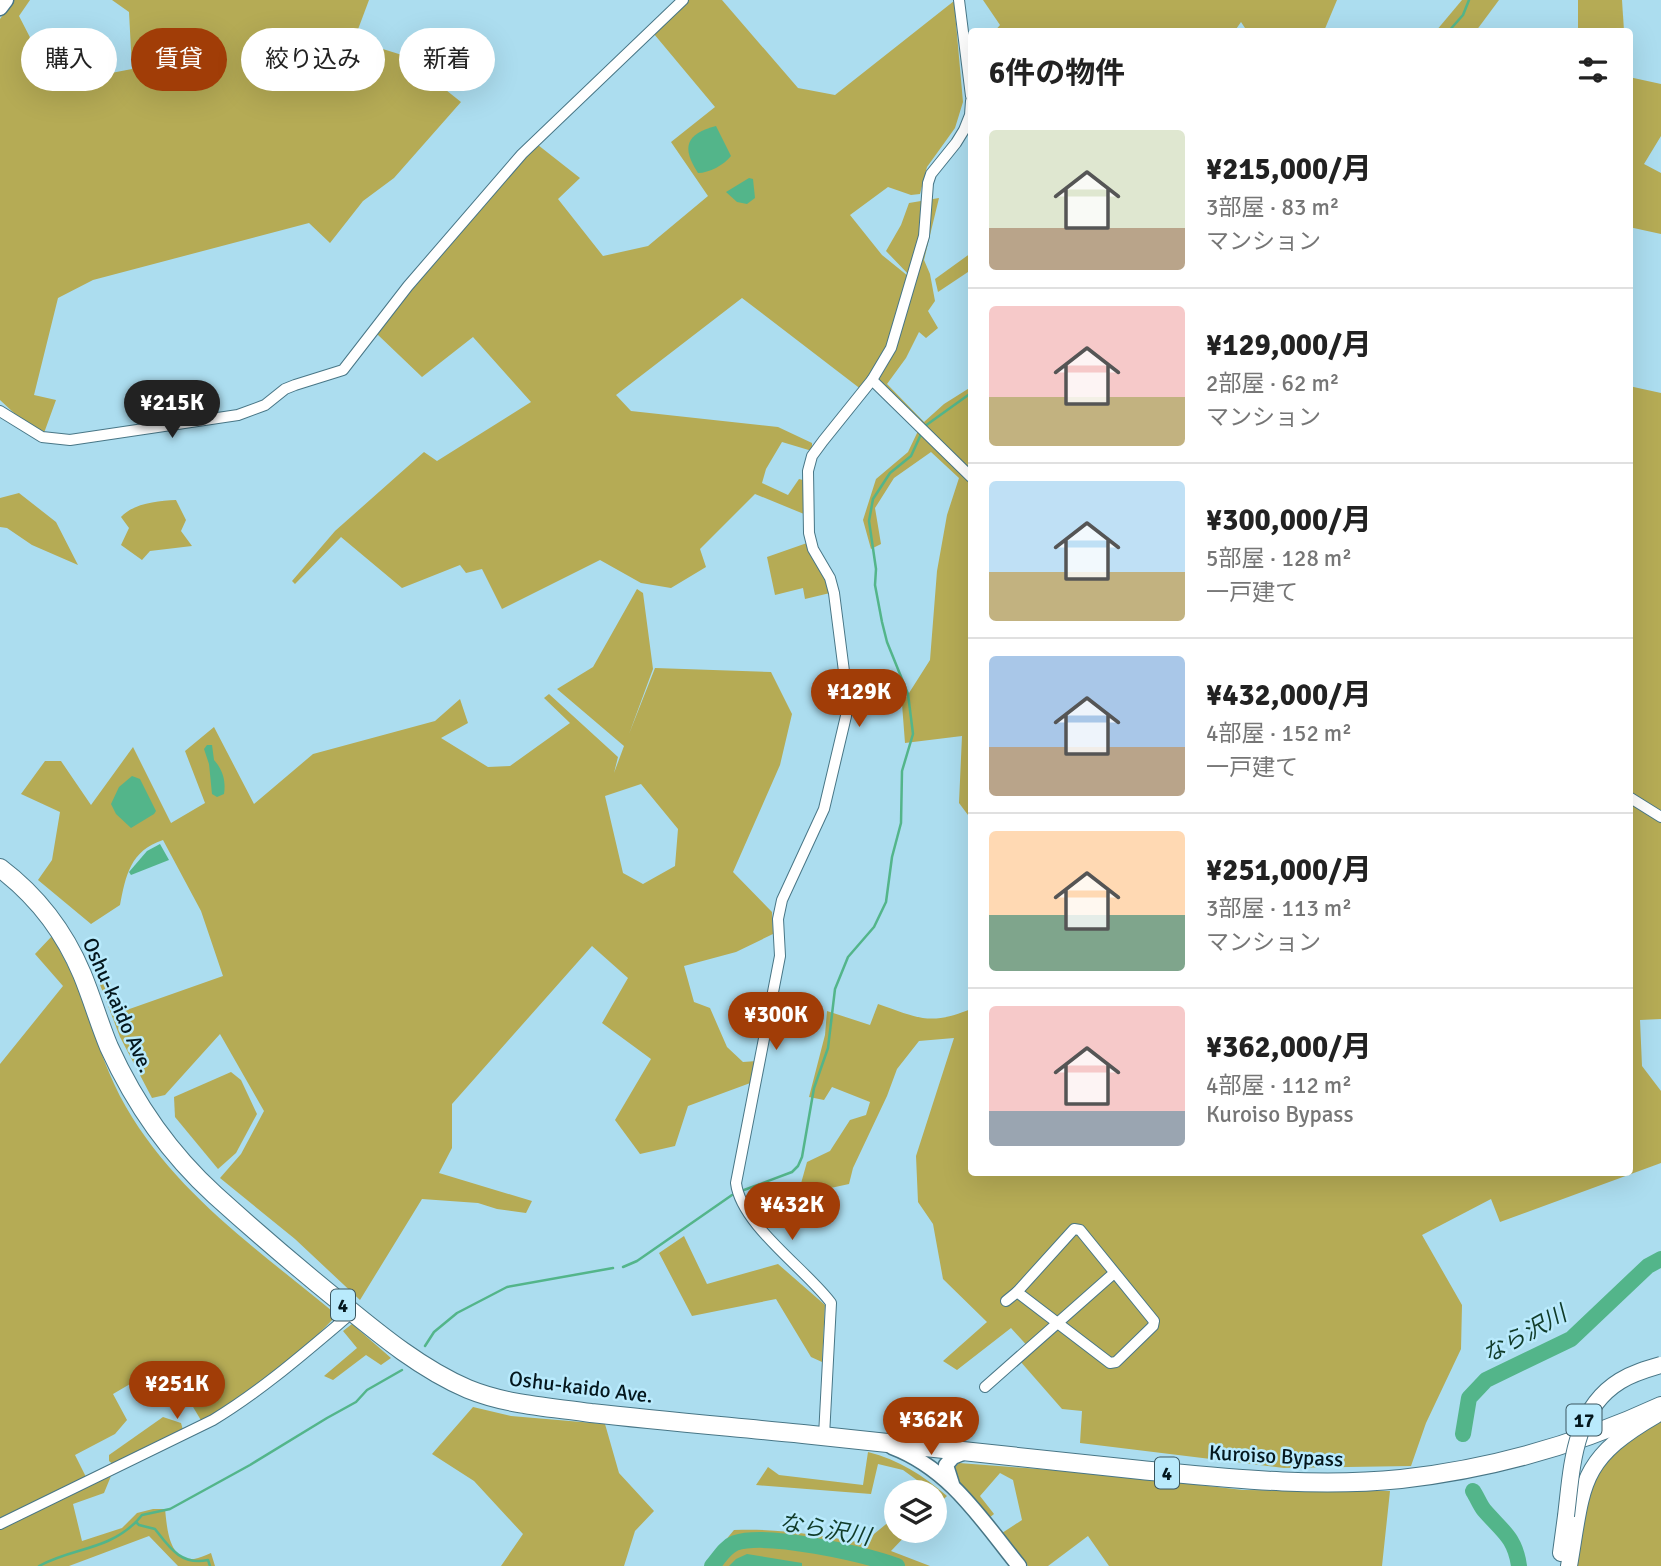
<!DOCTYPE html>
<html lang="ja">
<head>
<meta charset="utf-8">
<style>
  :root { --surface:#fff; --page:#f6f6f6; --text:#222; --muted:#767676; --line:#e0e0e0; --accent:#a13d07 }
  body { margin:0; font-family:Signika,"Noto Sans JP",sans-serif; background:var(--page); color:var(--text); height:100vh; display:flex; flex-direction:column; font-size:26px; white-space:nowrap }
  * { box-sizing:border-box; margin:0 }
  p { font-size:23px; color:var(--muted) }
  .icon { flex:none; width:38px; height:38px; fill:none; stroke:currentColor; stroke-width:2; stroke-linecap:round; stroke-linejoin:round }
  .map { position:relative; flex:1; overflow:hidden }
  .panel { position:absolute; left:968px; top:28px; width:665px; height:1148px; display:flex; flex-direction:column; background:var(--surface); border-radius:7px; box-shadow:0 7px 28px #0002 }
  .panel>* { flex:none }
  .hud { position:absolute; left:21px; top:28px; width:665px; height:63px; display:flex; gap:14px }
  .buttons { position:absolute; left:884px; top:1480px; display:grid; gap:14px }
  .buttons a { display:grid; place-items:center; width:63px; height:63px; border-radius:50%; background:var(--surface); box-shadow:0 7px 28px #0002; font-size:35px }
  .price { position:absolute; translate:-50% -60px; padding:0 16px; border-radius:24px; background:var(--accent); color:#fff; font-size:23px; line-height:46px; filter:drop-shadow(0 2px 4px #0008) }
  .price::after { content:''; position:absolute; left:50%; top:42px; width:21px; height:16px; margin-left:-10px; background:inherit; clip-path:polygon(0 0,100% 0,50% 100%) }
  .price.selected { background:#222; color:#fff }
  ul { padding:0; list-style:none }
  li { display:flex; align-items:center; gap:21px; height:175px; padding:0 21px }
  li+li { border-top:2px solid var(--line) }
  li span { display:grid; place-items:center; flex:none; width:196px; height:140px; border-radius:7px; color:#555 }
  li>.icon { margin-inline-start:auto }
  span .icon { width:84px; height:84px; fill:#fffc; stroke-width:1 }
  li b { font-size:30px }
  h2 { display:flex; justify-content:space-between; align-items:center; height:84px; padding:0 21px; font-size:30px }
  .chip { padding:0 24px; border-radius:32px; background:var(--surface); box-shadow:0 7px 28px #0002; font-size:24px; line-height:63px }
  .chip.selected { background:var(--accent); color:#fff }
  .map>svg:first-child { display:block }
</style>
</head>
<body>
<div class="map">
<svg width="1661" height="1566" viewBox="0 0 1661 1566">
  <rect width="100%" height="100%" fill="#acddef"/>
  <!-- green -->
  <g fill="#b5ab55" fill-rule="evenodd">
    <polygon points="14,0 30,0 19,16 54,84 132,69 129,12 112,0 369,0 354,40 402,55 461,102 394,178 363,201 330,243 309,223 93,280 58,298 34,395 56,400 44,433 28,426 0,400 0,19"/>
    <polygon points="689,0 722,0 798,88 835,95 954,1 963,102 955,128 927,167 920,194 911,195 888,187 850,215 882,255 908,276 888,345 862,390 742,298 616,395 631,411 778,427 812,443 812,451 782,442 766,469 762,483 788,495 799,479 803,480 804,514 755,494 700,549 706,567 671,588 641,583 600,560 502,609 482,569 466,573 460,565 402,588 341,537 295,584 292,581 335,531 424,452 437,461 531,402 473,337 422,377 377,334 414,283 521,159 538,145 580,178 558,199 603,256 648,246 708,196 671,142 715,107 654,34 679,7"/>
    <polygon points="983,0 1337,0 1324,31 1247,31 1241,22 1234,32 994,32 1000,25"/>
    <polygon points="1462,0 1499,0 1476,31 1436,31"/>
    <polygon points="1578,0 1622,0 1624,31 1578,31"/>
    <polygon points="1629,77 1661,84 1661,136 1644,164 1661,173 1661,234 1629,227"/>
    <polygon points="939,198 924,260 930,274 935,301 928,311 938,328 926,338 919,332 906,358 887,384 924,422 944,404 971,387 971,506 969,509 971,530 971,819 959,803 962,736 905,743 902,704 930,660 937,571 947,515 959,478 931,452 894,478 875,508 881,544 871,549 863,520 876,479 908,452 918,431 872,385 889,346 910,276 886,251 901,225 909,203"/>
    <polygon points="971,253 971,270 938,292 935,279"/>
    <path d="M1629,386L1661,393V1019L1640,1020L1642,1066L1661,1091V1163L1500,1222L1491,1199L1422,1235L1462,1305L1461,1349L1426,1423L1411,1466L1284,1468L1080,1443L1082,1411L1062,1409L1020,1361L1032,1351L1011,1328L957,1370L943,1361L987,1322L943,1279L933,1224L918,1202L916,1156L954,1038L919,1041L897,1069L887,1096L853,1168L849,1184L817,1191L800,1187L807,1162L830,1151L850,1120L866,1115L870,1102L832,1087L824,1100L809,1097L825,1035L827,1011L870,1025L878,1004C919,1018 929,1026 971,1009V1172H1629Z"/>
    <polygon points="19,493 56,522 78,565 32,545 7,528 0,527 0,498"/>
    <path d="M176,500L186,520L181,531L192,546L150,551L142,560L121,545L129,528L121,517C134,503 157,501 176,500Z"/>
    <polygon points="807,543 826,579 830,593 805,599 803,588 775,595 767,557"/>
    <path d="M637,589L643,593L653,669L629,734L655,668L771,672L792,714L780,765L733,872L772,912L773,934L736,952L684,966L694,1002L710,1008L727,1047L743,1062L757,1061L753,1082L688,1106L675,1146L640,1154L615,1120L651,1059L602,1023L628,978L592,946L452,1104V1148L439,1173L532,1201L526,1213L497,1209L478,1203L422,1199L360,1300L295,1239L220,1178L241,1154L264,1111L220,1034L165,1095L152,1098L120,1037L99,982L108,977L121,1012L223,976L201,911L163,840C130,851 126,875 120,905L91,924L38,880L52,860L60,812L21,794L45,761H61L91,805L133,747L171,823L205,803L185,751L214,727L254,804L313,754L435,721L460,699L468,723L441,738L488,767L510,766L570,723L544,698L549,694L618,757L614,773L624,746L557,689L593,667ZM641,784L678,829L675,866L643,884L623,873L605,796Z"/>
    <path d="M52,936C62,955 73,974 80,994C95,1032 105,1071 126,1107C176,1194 261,1252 337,1315C296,1358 254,1393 202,1422L177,1380L154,1370L113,1394L127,1420L115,1434L75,1455L90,1485L111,1476L104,1493L73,1504L82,1541L122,1528L137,1513L153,1509H165C167,1526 168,1561 194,1559C199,1558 206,1555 211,1553L215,1566H178L149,1536L69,1566H0V1064L63,986L35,954Z"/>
    <polygon points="231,1072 241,1080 257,1114 236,1153 218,1169 175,1117 174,1097"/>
    <polygon points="684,1236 707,1284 778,1264 825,1305 822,1362 811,1357 776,1299 692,1316 659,1253"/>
    <polygon points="352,1324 391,1358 381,1365 366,1355 333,1380 324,1376 357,1348 343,1331"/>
    <polygon points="473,1407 511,1416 605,1424 619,1473 654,1511 635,1531 624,1566 501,1566 523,1534 474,1481 432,1454"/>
    <polygon points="163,1417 181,1423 183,1430 114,1465 109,1461 109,1455"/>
    <path d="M1661,1420V1566H1577C1586,1488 1586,1458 1661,1420Z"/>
    <path d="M868,1452C899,1460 923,1475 947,1496L935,1507L934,1493H923L928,1488L903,1470L878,1464L871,1494L756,1485L768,1467L779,1475L863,1485Z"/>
    <polygon points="959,1463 1104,1474 1243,1490 1390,1491 1382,1566 1109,1566 1088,1536 1048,1566 1028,1566 1002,1533 1022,1520 1013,1480 1000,1473 980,1496 994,1514 989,1518 961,1485 952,1470"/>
    <path d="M896,1516V1531H910L891,1551L930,1566H704L734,1530C778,1528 819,1535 863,1543Z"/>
  </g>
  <!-- water -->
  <g fill="#53b58a">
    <path d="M716,126L731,156C724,165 709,173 698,173C681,147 686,134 716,126Z"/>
    <polygon points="749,178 753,179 755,198 747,204 737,202 726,192"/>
    <path d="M207,745H212L214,760C223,770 226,781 224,794L217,797L212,794L209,764L204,749Z"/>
    <polygon points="132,776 140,779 156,811 154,814 131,828 116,814 111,804 119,787"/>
    <polygon points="160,844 169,860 131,875 129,872 147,851"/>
    <polygon points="747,1554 802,1563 802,1566 729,1566 736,1559"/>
  </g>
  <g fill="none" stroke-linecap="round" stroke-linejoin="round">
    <!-- stream -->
    <g stroke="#53b58a" stroke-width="2.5">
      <polyline points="1448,32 1463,15 1469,0"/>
      <polyline points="925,426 971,393"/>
      <polyline points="744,1190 792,1172 798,1166 802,1157 814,1088 828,1048 835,989 848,957 874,927 886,902 892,857 901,823 902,771 913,734 908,694 887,642 882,622 875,585 876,569 869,521 873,499 890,473 911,456 922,432"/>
      <polyline points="623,1267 637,1261 732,1195"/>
      <polyline points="425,1346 434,1332 457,1313 507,1287 613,1268"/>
      <polyline points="136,1522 142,1515 170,1509 250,1465 327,1418 356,1402 367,1390 402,1370"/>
      <path d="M39,1566C74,1547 106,1551 136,1522L139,1525L155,1529C169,1547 181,1566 208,1560L210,1566"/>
    </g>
    <!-- river -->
    <g stroke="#53b58a" stroke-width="16">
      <polyline points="1463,1434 1469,1398 1486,1380 1571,1339 1648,1266 1661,1259"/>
      <path d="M1473,1491C1477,1497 1480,1505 1484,1510C1502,1531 1515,1537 1519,1566"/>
      <path d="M712,1566C719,1558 725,1547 735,1543C768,1532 863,1554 897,1566"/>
    </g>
    <defs>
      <g id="street">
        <polyline points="959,0 971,96"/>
        <polyline points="872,380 971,477"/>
        <polyline points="0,411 42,437 70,440 238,415 265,405 285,389 295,385 343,370 408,286 522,154 683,0"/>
        <polyline points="1629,797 1661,817"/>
        <polygon points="1074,1229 1080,1230 1154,1321 1153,1326 1116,1362 1110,1363 1017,1292"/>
        <polyline points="1006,1301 1017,1292"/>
        <polyline points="985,1387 1113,1274"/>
        <path d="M824,1436L831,1303C807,1270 741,1225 736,1183L780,956L778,919L782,900L824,809L846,716L847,695L834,593L830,578L813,549L809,533L808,471L812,456L823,441L872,380L891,348L924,236L928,183L931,174L956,143L964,130L970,115L971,101"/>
        <path d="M0,1524L213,1420C264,1389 308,1350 353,1312"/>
      </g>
      <g id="secondary">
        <polyline points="0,8 6,0"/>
        <path d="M892,1447C950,1469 981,1519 1019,1566"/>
        <polyline points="952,1484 946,1465 953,1457 965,1452"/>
      </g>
      <g id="primary">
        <polyline points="1561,1553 1566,1516"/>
        <path d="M1569,1566C1583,1484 1578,1460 1656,1415"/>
      </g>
      <path id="highway" d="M0,868C37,896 64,931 82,974C92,998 99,1023 109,1047C134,1102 170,1154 215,1195C256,1232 298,1268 340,1302C379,1334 421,1369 468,1389C507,1405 550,1407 591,1413C662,1421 733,1427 803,1434C916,1445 1028,1459 1141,1470C1227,1478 1314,1488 1401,1479C1491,1469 1579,1444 1661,1406"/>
    </defs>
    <!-- street casing -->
    <use href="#street" stroke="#487686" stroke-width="12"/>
    <!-- secondary casing -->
    <use href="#secondary" stroke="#487686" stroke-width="17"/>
    <!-- primary casing -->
    <use href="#primary" stroke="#487686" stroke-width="18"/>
    <!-- highway casing -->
    <use href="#highway" stroke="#487686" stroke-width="20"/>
    <!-- street -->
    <use href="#street" stroke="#fff" stroke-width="10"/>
    <!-- secondary -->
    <use href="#secondary" stroke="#fff" stroke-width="14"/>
    <!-- primary -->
    <use href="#primary" stroke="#fff" stroke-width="16"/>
    <!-- highway -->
    <use href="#highway" stroke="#fff" stroke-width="18"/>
    <defs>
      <path id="primary-bridge" d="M1566,1516C1572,1467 1573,1410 1620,1381C1633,1373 1647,1369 1661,1365"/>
    </defs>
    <!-- primary-bridge casing -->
    <use href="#primary-bridge" stroke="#487686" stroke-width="18" stroke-linecap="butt"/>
    <!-- primary-bridge -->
    <use href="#primary-bridge" stroke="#fff" stroke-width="16"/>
  </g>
  <g text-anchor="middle" stroke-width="5" stroke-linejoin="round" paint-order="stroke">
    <!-- shield labels -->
    <g fill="#b9eafc" stroke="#3a5660" stroke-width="2">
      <rect x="331" y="1289.5" width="24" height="31" rx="5"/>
      <rect x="1566.5" y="1404.5" width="35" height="31" rx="5"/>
      <rect x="1155" y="1457.5" width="24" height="31" rx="5"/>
    </g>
    <g font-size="19" font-weight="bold" fill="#04171d">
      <text x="343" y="1312">4</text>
      <text x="1584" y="1427">17</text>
      <text x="1167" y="1480">4</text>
    </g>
    <!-- street labels -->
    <g font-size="21" fill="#04171d" stroke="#b9eafc">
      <text transform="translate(118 1005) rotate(66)" y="7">Oshu-kaido Ave.</text>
      <text transform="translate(581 1387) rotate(7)" y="7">Oshu-kaido Ave.</text>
      <text transform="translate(1276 1456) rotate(3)" y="7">Kuroiso Bypass</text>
    </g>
    <!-- water labels -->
    <g font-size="23" font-style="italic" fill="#103b29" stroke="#b9eafc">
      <text transform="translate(1524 1334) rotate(-29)" y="8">なら沢川</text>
      <text transform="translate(825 1529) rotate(10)" y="8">なら沢川</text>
    </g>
  </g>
</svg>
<div class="buttons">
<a><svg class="icon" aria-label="layers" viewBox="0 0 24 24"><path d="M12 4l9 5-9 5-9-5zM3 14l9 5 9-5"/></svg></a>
</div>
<b class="price selected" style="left:172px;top:440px">¥215K</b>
<b class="price" style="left:859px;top:729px">¥129K</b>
<b class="price" style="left:776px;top:1052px">¥300K</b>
<b class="price" style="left:792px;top:1242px">¥432K</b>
<b class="price" style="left:177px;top:1421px">¥251K</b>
<b class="price" style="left:931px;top:1457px">¥362K</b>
<div class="hud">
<a class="chip">購入</a>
<a class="chip selected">賃貸</a>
<a class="chip">絞り込み</a>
<a class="chip">新着</a>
</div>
<section class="panel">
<h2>6件の物件<svg class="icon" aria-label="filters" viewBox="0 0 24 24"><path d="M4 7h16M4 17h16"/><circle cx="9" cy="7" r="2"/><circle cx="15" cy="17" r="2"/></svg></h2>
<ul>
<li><span style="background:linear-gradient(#dfe7d0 70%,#b9a48a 0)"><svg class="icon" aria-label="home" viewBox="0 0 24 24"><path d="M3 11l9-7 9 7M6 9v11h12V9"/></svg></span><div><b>¥215,000/月</b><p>3部屋 · 83 m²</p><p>マンション</p></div></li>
<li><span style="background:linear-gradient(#f6c9c9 65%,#c2b280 0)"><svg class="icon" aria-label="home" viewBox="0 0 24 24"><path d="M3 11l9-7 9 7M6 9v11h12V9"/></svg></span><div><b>¥129,000/月</b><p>2部屋 · 62 m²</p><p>マンション</p></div></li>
<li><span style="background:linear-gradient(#bfe0f5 65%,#c2b280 0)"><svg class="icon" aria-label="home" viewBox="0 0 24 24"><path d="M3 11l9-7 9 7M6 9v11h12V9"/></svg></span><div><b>¥300,000/月</b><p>5部屋 · 128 m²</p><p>一戸建て</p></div></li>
<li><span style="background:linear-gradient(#a9c7e8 65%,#b9a48a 0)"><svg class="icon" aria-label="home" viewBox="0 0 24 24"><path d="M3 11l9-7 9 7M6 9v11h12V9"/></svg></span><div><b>¥432,000/月</b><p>4部屋 · 152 m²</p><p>一戸建て</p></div></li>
<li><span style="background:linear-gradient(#ffd9b3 60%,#7fa58c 0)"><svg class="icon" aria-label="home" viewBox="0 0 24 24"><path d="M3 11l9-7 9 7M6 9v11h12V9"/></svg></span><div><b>¥251,000/月</b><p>3部屋 · 113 m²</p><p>マンション</p></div></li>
<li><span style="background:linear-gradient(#f6c9c9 75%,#9aa5b1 0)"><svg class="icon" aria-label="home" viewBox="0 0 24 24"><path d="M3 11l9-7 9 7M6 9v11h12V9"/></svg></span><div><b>¥362,000/月</b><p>4部屋 · 112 m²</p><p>Kuroiso Bypass</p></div></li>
</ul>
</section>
</div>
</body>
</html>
